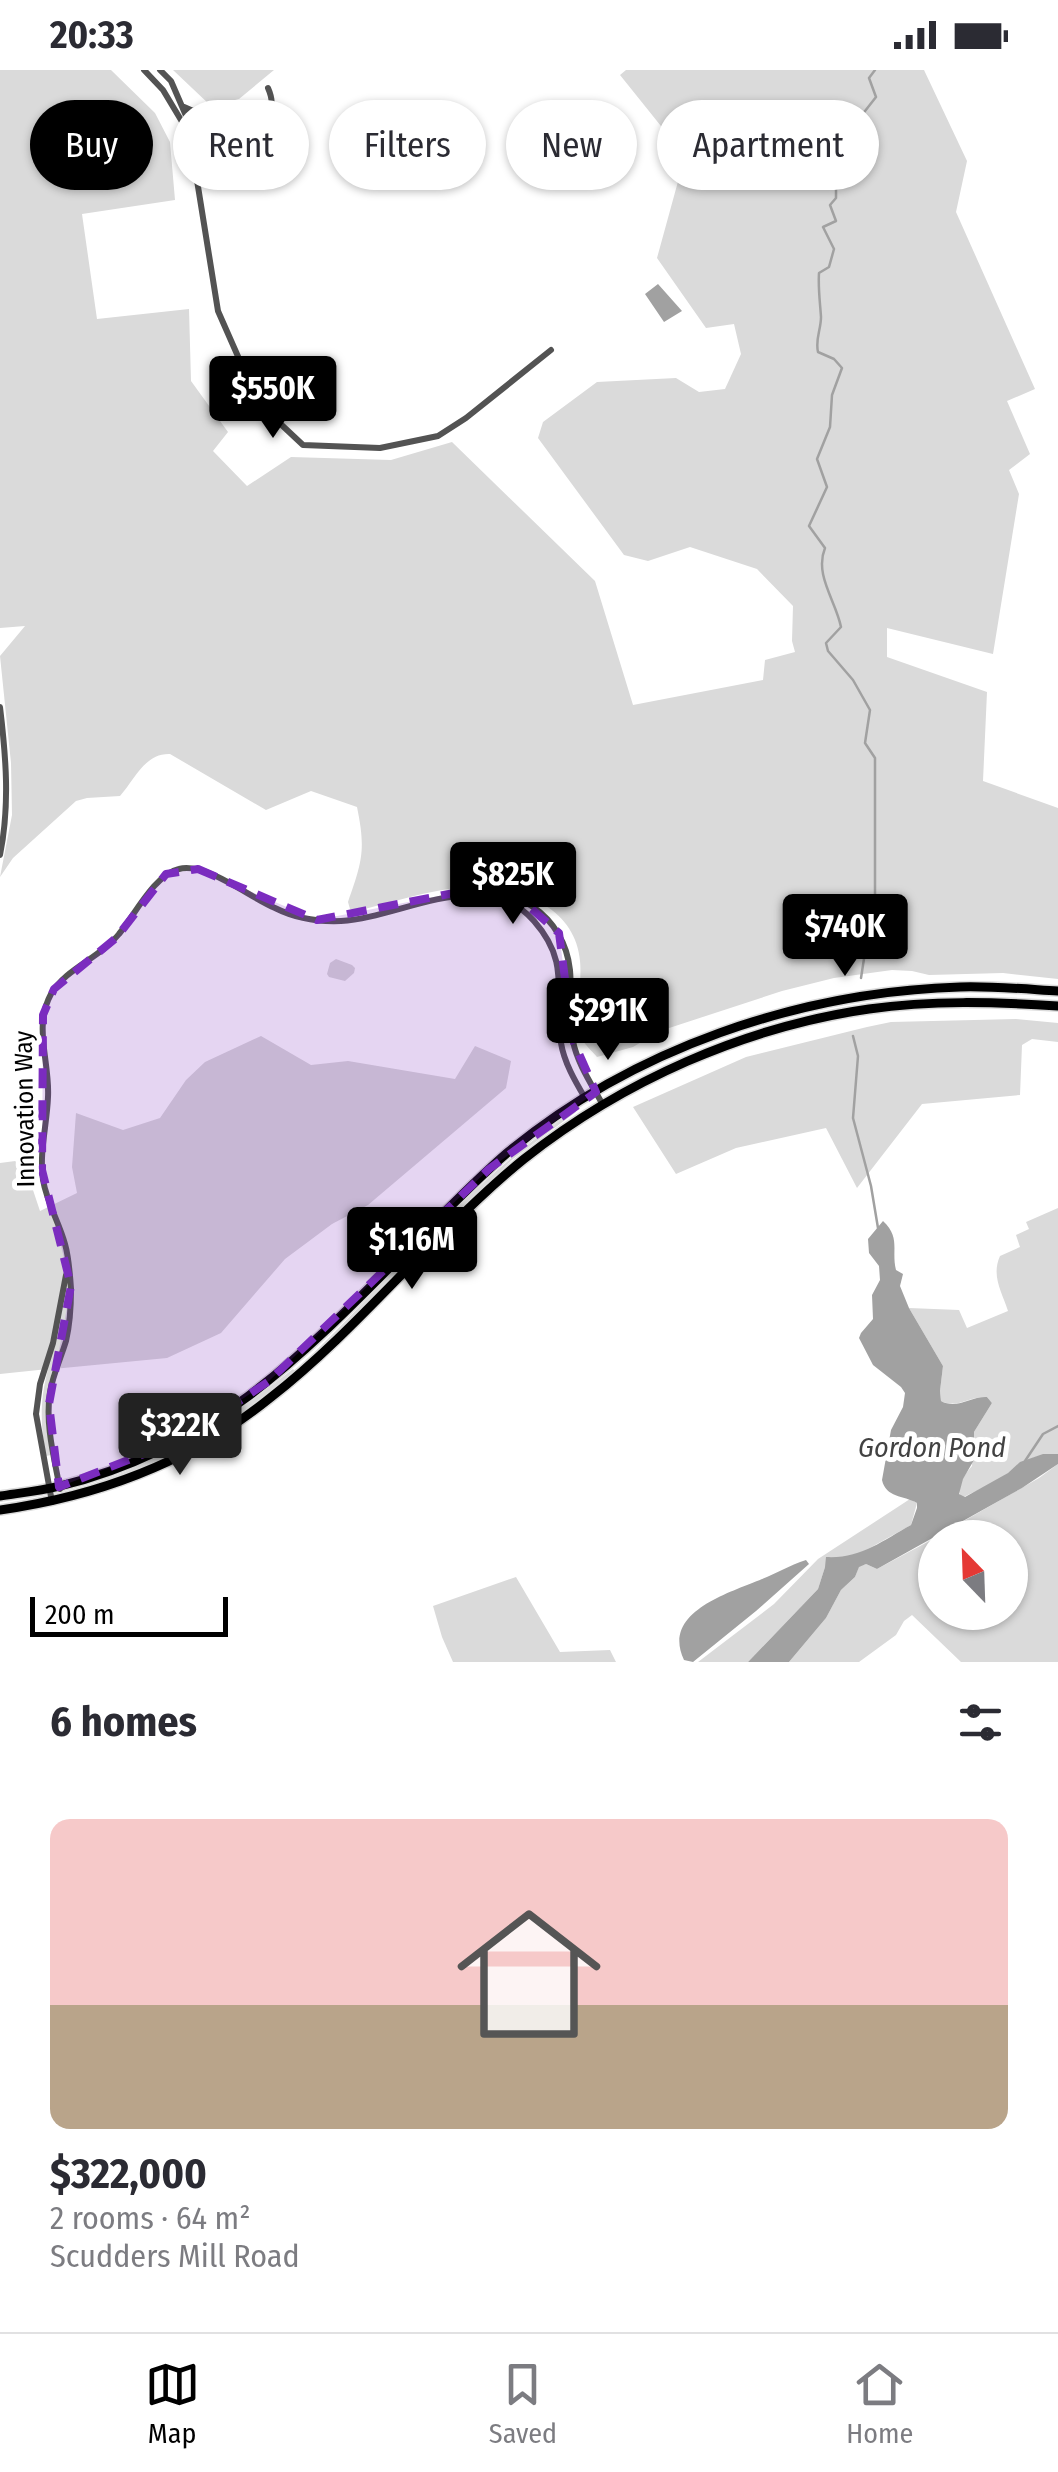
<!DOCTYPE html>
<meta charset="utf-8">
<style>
body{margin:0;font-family:"Fira Sans Condensed",sans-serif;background:#f2f2f3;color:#2b2b33;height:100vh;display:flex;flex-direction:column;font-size:38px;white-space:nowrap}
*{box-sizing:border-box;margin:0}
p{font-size:32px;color:#7c7c81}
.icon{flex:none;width:55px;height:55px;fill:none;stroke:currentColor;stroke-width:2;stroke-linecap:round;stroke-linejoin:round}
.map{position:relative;height:1592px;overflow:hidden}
.panel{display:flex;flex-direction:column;background:#fff;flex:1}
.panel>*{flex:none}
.guide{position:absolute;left:30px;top:30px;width:1000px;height:90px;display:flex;gap:20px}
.needle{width:65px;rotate:337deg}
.buttons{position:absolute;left:918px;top:1450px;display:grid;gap:20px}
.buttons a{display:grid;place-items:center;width:110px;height:110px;border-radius:50%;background:#fff;box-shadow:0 2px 8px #0004;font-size:50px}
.scale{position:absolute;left:30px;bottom:25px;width:198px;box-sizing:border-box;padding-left:10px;border:5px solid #000;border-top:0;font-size:28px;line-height:35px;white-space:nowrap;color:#000;-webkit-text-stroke:8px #fff;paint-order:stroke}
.price{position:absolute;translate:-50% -85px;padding:0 22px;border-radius:10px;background:#000;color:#fff;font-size:32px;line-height:65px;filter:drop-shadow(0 2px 5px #0008)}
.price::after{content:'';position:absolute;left:50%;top:60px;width:30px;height:22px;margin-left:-15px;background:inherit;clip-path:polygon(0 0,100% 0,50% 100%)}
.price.selected{background:#222;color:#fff}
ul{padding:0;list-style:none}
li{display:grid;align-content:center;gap:20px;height:530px;padding:0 50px}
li+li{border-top:2px solid #e1e1e2}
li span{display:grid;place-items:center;height:310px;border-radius:20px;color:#555}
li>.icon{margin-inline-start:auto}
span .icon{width:180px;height:180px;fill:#fffc;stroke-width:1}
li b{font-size:42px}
h2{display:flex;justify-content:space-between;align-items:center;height:120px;padding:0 50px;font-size:42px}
.pill{padding:0 35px;border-radius:45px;background:#fff;box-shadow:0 2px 8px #0004;font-size:35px;line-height:90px}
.pill.selected{background:#000;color:#fff}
.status{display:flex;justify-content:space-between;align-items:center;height:70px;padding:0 50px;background:#fff;direction:ltr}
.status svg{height:28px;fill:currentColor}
.tabs{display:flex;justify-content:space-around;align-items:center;height:140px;border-top:2px solid #e1e1e2;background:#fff;font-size:28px;color:#7c7c81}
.tabs a{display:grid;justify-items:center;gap:5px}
.tabs .selected{color:#000}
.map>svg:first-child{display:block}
</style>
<div class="status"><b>20:33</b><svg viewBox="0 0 49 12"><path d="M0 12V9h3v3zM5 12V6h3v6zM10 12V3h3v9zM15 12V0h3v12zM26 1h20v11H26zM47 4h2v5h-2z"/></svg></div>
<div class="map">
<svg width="1058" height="1592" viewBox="0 0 1058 1592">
<rect width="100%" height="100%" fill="#fff"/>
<path fill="#dadada" d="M0 0H111L155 43 170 72 175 130 82 144 97 249 189 239 191 311 228 362 213 381 247 416 291 387 391 390 452 372 595 511 633 635 763 610 765 590 795 582 792 571 793 536 757 499 690 477 648 491 624 485 538 368 543 352 597 312 676 308 699 322 725 319 741 284 734 254 706 258 657 188 685 86 620 5 626 0H924L967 91 956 142 1035 319 1007 331 1030 384 1009 400 1019 424 993 584 887 558V587L987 622 983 711 1058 738V909L1003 903 929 905 912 901 892 900 834 908 782 921 660 961 633 977 597 987C593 982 585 975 582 969 576 955 582 909 580 891 578 867 565 847 544 835 484 798 420 826 356 841L350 839 348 832C362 792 366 780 357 737L311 721 266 740 170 684C145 683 135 709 120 726L87 728 76 731 13 788 0 807 12 745 11 693 0 586 25 556 0 558Z
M173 0H274L239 29 211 36Z
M336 889 352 895 355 898 354 903 345 911 329 907 327 904 330 893Z
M1016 949 1058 953V972L1032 969 1022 975 1020 1025 922 1034 857 1118 826 1058 736 1078 676 1104 633 1037 746 987 867 957 891 952Z
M261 966 311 995 348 991 455 1009 475 976 511 991 506 1018 368 1135 332 1154 285 1189 221 1263 167 1288 53 1299C43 1328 45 1354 51 1385L46 1386C40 1355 40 1330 48 1299L0 1304V1093L23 1090 40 1141 77 1123 72 1097 76 1043 123 1060 160 1048 186 1010 205 992Z
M575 1040 576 1042 513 1089 317 1284 315 1282C399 1198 475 1107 575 1040Z
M1058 1138V1384C1031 1385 1028 1390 1007 1404 994 1413 978 1420 964 1427H961C955 1417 965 1404 972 1396L974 1362 992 1333 987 1327C970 1326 957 1339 941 1331L940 1321 943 1296 909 1238 959 1240 967 1258 1008 1241C1002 1222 991 1206 1000 1186L1020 1177 1016 1165 1029 1159 1026 1152Z
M293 1299 295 1301C277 1316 260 1333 240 1346 189 1382 129 1407 69 1424L68 1422C153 1397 225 1353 293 1299Z
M1058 1394V1592H961L912 1545 904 1551 896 1565 859 1592H789L826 1548 841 1520 855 1507 859 1496 866 1494 877 1499 935 1468V1542H1010V1468L936 1467 1039 1408Z
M910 1429 917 1433 911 1455 859 1484 841 1488 825 1497 818 1519 748 1592H698L774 1534 818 1489Z
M516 1507 560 1582 610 1580 616 1592H453L442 1567 433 1536Z"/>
<path fill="#a1a1a1" d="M658 214 682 241 664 252 645 224Z
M883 1151C901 1168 891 1180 896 1200L903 1204 900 1216 909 1238 943 1296 940 1321 941 1331C957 1340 971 1326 987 1327L992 1333 974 1362V1390L963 1409 959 1424 965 1427 1008 1403 1020 1392 1043 1384H1058V1394L1022 1418 877 1499 866 1494 859 1497 855 1507 841 1520 826 1548 789 1592H748L818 1519 825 1497 826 1487C860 1489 882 1471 911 1455L917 1438V1433C903 1425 886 1428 882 1410L891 1360 903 1337 905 1323 901 1317 873 1295 859 1268 861 1263 873 1249 872 1225 880 1210 879 1196 869 1183 868 1169Z
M806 1490 809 1494 756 1541 693 1592 684 1590C661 1542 729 1523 762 1509 777 1503 790 1495 806 1490Z"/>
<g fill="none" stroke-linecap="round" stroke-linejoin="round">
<path stroke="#a1a1a1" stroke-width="2.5" d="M861 908 868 863 875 849V688L865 673 870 640 853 610 828 581 826 573 841 557C836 531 814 505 825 478L809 456 827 417 817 389 830 357 832 325 842 298 834 289 818 282C815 269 821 260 821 247 820 232 818 218 819 203L829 197 834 179 823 157 836 151 830 135 836 128V118L845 104V83L853 64 842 54 848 47 858 50 876 27 869 8 875 0
M853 966 858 986 853 1048 871 1116 878 1158
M1025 1391 1043 1364 1058 1356"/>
<g stroke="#dbdbdb" stroke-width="12">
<path id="major" d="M0 1426C20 1423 40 1421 60 1416 211 1379 299 1289 404 1183 438 1149 471 1114 507 1083 632 979 798 922 960 917 993 916 1025 919 1058 921
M0 1440C99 1426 192 1391 270 1328 320 1289 364 1243 408 1198 446 1161 483 1122 524 1089 623 1011 744 957 869 939 931 930 995 932 1058 936"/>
</g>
<path stroke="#535353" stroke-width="6" d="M144 0 163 20 187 60
M160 0 171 11 187 48 218 241 240 291 271 345 303 375 380 378 438 366 466 348 551 280
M184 37C194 42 205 45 216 46 222 46 228 44 233 45 239 47 243 51 248 52 271 54 276 36 268 18
M0 637C6 687 10 735 0 785
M462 822C514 813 564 845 570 900 572 923 569 947 573 971 577 993 592 1015 603 1035
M60 1419C54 1387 45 1354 50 1322 53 1304 61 1288 66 1271 70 1254 71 1237 71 1219 70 1204 69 1188 65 1174 59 1152 47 1133 43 1110 39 1082 47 1055 48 1027 50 992 33 957 51 924 66 898 100 888 119 864 134 846 155 804 179 799 206 792 249 827 275 838 295 848 318 852 341 851 401 848 484 794 534 851 572 894 553 924 561 973 564 992 575 1011 585 1028
M52 1432 36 1344 40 1314 53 1273 66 1205"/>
<use href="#major" stroke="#000" stroke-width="9"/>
</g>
<path fill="#7b2cbf" fill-opacity="0.2" stroke="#7b2cbf" stroke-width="8" stroke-dasharray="20 12" stroke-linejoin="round" d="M198 799 317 850 464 821 518 827 559 863 573 970 596 1022 489 1099 269 1311 185 1368 59 1417 49 1334 71 1216 42 1100 43 945 54 919 116 868 166 804Z"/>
<g text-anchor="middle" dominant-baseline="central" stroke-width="10" stroke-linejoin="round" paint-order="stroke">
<g font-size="25" fill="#000" stroke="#fff">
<text transform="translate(25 1039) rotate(-91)">Innovation Way</text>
</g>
<g font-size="28" font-style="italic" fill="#424242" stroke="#fff">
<text x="932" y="1377">Gordon Pond</text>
</g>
</g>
</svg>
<div class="buttons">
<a><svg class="needle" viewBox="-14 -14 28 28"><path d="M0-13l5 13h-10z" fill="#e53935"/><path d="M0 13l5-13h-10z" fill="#7c7c81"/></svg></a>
</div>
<div class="scale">200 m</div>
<b class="price" style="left:273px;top:371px">$550K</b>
<b class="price" style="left:513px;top:857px">$825K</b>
<b class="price" style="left:845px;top:909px">$740K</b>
<b class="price" style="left:608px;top:993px">$291K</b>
<b class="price" style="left:412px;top:1222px">$1.16M</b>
<b class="price selected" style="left:180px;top:1408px">$322K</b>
<div class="guide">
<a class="pill selected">Buy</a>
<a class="pill">Rent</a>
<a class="pill">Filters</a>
<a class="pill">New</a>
<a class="pill">Apartment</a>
</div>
</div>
<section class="panel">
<h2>6 homes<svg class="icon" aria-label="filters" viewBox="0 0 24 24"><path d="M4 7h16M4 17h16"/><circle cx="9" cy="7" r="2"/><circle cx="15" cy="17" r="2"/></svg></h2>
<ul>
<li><span style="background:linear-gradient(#f6c9c9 60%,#b9a48a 0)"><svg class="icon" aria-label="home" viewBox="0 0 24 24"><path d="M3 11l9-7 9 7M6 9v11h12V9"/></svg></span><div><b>$322,000</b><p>2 rooms · 64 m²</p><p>Scudders Mill Road</p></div></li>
</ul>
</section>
<nav class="tabs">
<a class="selected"><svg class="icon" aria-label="map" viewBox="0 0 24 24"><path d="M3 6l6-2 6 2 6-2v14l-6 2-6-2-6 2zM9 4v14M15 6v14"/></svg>Map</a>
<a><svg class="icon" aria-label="saved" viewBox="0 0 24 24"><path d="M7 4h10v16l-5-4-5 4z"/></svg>Saved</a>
<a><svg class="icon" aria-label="home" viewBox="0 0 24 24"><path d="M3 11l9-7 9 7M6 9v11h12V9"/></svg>Home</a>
</nav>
